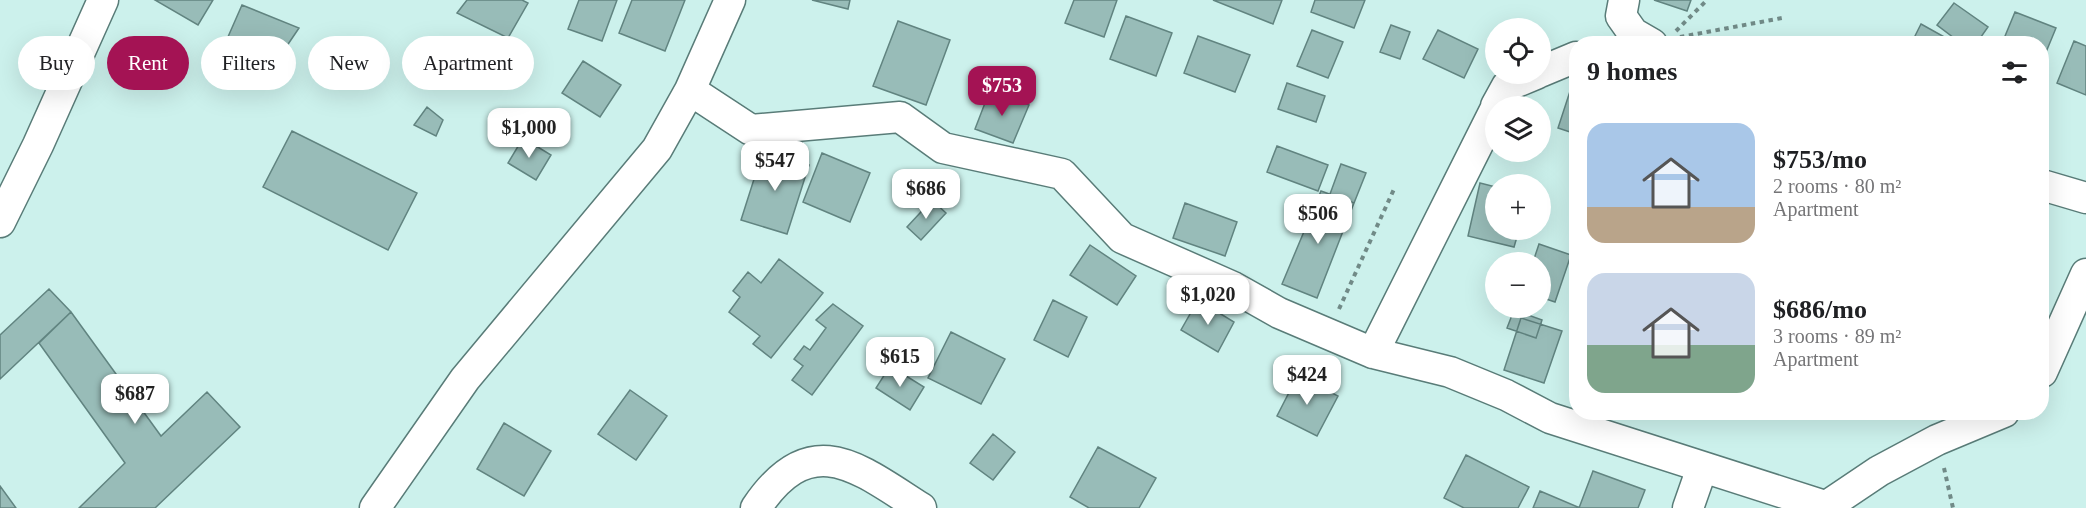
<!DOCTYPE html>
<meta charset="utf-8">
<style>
body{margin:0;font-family:Georgia,serif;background:#f2f2f2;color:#202124;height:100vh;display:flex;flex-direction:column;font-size:22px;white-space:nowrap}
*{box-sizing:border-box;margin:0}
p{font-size:20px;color:#757577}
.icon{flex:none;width:33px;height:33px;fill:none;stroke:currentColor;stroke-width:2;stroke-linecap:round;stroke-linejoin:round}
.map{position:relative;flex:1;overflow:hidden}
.side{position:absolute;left:1569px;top:36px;width:480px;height:384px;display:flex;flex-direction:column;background:#fff;border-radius:24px;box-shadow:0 6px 24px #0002}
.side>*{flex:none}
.hud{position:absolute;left:18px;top:36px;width:570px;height:54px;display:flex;gap:12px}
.controls{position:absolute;left:1485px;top:18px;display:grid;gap:12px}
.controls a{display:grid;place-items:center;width:66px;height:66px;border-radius:50%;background:#fff;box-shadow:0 6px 24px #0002;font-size:30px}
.price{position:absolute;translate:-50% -51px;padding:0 14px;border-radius:12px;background:#fff;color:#222;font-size:20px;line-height:39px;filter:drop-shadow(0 2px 3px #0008)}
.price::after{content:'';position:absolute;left:50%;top:36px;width:18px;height:14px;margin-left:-9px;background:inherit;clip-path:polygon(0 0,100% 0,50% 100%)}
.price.active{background:#a41354;color:#fff}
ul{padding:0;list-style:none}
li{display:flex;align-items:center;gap:18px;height:150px;padding:0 18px}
li span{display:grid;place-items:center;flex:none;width:168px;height:120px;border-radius:18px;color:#555}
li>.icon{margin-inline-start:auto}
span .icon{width:72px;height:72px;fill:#fffc;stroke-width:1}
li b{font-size:26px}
h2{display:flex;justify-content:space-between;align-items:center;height:72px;padding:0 18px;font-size:26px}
.pill{padding:0 21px;border-radius:27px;background:#fff;box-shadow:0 6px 24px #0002;font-size:21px;line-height:54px}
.pill.active{background:#a41354;color:#fff}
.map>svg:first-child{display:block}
</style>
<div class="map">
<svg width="2086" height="508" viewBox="0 0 2086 508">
<rect width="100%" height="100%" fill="#ccf1ec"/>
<path fill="#98bcb8" stroke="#618480" stroke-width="1.5" d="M155 0H213L198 25Z
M467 0H522L528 3 508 38 457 13Z
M579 0H617L602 41 568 29Z
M632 0H685L665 51 619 33Z
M812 0H850L848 9Z
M1074 0H1117L1104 37 1065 23Z
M1213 0H1282L1273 24Z
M1315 0H1365L1354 28 1311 12Z
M1654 0H1691L1687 11Z
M1954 3 1988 27 1976 44H1962L1937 25Z
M242 5 299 28 259 87 213 71Z
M2015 12 2056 28 2044 57 2042 56V44H2009L2003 41Z
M1126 16 1172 33 1156 76 1110 59Z
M898 21 950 40 926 105 873 86Z
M1921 24 1948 39 1945 44H1911Z
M1391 25 1410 32 1400 59 1380 52Z
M1312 30 1343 42 1328 78 1297 66Z
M1438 30 1478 49 1464 78 1423 59Z
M1198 36 1250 55 1235 92 1184 73Z
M2074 41 2086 46V95L2057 83Z
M583 61 621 85 600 117 562 93Z
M1574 79 1576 80V134L1558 128Z
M1287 83 1325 96 1316 122 1278 109Z
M990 90 1029 105 1013 143 975 129Z
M427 107 443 120 436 136 414 125Z
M292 131 417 193 388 250 263 187Z
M523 138 551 155 536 180 508 163Z
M802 141 803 156 783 159 782 143Z
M1277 146 1328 165 1318 191 1267 172Z
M763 151 809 165 787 234 741 220Z
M822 153 870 173 850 222 803 202Z
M1341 164 1366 173 1354 203 1330 194Z
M1480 183 1496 187V230H1519L1514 247 1468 236Z
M1321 191 1354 203 1317 298 1282 284Z
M932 200 946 213 921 240 907 227Z
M1185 203 1237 222 1225 256 1173 238Z
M1539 244 1571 255 1555 302 1540 297V262H1533Z
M1090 245 1136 276 1117 305 1070 275Z
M779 259 823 293 771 358 753 344 760 336 729 312 740 297 733 291 748 272 761 283Z
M49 289 71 312 0 379V335Z
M1053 300 1087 317 1068 357 1034 340Z
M1198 300 1234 322 1218 352 1181 330Z
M833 304 863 326 812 395 792 380 803 366 794 359 804 346 810 350 826 328 816 320Z
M1514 310 1542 320 1536 338 1507 328Z
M71 312 161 436 207 392 240 427 155 508H79L125 463 39 343Z
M1521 318 1562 331 1544 383 1504 370Z
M951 332 1005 359 981 404 928 378Z
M890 366 924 387 910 410 876 388Z
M1298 375 1338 396 1317 436 1277 416Z
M630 390 667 416 636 460 598 434Z
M1891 412H1912L1910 419Z
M504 423 551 451 524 496 477 469Z
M993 434 1015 452 993 480 970 463Z
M1098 447 1156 478 1139 508H1089L1070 497Z
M1466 455 1529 487 1518 508H1464L1444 498Z
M1593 471 1645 490 1638 508H1579Z
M0 486 16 508H0Z
M1540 491 1580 508H1533Z"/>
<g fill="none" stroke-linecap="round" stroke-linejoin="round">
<g stroke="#597c78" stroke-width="33">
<path id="minor" d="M1624 0 1621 16 1633 33 1652 44
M1540 72 1576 57
M690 90 751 130 900 117 943 148 1062 174 1122 238 1233 287 1279 313 1373 353 1450 372 1506 395 1550 418 1831 508
M1496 106 1507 86 1536 74
M2042 185 2086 198
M0 222 38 145 103 0
M1373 353 1496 108
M2042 372 2086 274
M1827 506 1879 471 1937 440 2004 412
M375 508 465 379 657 149 690 90 730 0
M756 508C811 426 858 468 921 508
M1688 508 1702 468"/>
</g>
<path stroke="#718a87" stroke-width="4" stroke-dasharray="4.5 4.5" stroke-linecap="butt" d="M1676 31 1707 0
M1680 37 1782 18
M1339 309 1395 187
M1944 468 1953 508"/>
<use href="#minor" stroke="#fff" stroke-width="30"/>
</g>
</svg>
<div class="controls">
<a><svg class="icon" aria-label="locate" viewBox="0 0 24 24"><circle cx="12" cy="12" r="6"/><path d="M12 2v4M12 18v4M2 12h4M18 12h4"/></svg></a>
<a><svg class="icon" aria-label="layers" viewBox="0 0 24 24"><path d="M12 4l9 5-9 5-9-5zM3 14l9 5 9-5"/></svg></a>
<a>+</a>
<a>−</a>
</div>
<b class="price active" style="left:1002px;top:117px">$753</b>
<b class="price" style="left:529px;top:159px">$1,000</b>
<b class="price" style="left:775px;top:192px">$547</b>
<b class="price" style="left:926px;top:220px">$686</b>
<b class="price" style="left:1318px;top:245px">$506</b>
<b class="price" style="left:1208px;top:326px">$1,020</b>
<b class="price" style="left:900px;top:388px">$615</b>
<b class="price" style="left:1307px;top:406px">$424</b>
<b class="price" style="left:135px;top:425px">$687</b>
<div class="hud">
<a class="pill">Buy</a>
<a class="pill active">Rent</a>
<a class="pill">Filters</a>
<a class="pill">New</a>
<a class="pill">Apartment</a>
</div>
<section class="side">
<h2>9 homes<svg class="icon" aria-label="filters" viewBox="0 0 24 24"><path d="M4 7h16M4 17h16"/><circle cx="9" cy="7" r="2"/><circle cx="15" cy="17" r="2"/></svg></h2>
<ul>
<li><span style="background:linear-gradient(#a9c7e8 70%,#b9a48a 0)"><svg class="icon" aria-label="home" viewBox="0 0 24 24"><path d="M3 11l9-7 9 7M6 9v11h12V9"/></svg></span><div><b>$753/mo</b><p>2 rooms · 80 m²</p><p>Apartment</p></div></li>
<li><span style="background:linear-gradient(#c9d6e8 60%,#7fa58c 0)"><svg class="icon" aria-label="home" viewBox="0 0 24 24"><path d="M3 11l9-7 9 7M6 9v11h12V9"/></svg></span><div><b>$686/mo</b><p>3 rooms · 89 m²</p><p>Apartment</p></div></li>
</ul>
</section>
</div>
